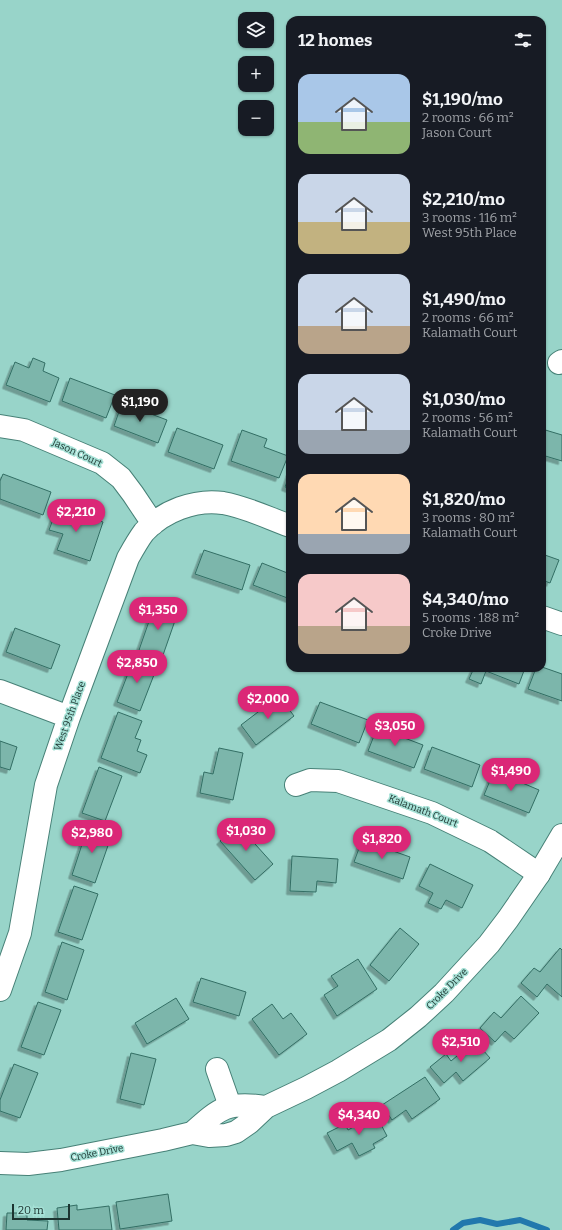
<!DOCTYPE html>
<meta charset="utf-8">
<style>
body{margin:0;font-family:Bitter,serif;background:#242831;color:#f1f3f6;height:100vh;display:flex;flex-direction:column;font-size:15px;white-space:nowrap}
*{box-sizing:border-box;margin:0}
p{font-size:13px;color:#9ea1a6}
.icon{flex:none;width:22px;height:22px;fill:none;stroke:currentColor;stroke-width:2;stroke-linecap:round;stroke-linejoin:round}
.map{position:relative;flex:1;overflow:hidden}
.drawer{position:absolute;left:286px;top:16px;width:260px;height:656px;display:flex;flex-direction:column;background:#171b24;border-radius:12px;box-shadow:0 1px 3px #0004}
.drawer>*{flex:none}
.tools{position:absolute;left:238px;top:12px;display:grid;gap:8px}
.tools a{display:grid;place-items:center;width:36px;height:36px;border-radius:8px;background:#171b24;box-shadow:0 1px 3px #0004;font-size:20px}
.scale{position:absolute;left:12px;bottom:10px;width:58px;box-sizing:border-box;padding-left:4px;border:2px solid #1c3430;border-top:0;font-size:11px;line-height:14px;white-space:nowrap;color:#1c3430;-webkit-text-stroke:3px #a5e1d6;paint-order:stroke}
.price{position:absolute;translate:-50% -34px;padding:0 9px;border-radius:14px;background:#db2777;color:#fff;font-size:13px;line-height:26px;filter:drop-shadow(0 1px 2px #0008)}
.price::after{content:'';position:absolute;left:50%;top:24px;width:12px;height:9px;margin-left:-6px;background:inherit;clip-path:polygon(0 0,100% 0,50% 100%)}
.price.on{background:#222;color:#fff}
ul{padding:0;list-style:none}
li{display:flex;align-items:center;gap:12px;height:100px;padding:0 12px}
li span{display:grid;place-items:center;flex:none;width:112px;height:80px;border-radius:12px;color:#555}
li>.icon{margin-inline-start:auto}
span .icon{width:48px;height:48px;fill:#fffc;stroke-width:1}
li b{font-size:17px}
h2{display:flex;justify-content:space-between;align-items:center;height:48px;padding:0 12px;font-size:17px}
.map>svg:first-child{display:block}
</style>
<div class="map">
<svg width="562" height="1230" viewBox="0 0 562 1230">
<defs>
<filter id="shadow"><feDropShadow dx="-3.5" dy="3.5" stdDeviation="0" flood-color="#0004"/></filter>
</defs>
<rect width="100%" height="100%" fill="#98d4c9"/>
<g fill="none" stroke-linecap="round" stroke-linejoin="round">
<path stroke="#2278ad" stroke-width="6" d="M453 1230 463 1223 480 1220 497 1224 520 1220 547 1230"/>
</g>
<path fill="#7bb6ab" stroke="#336e64" filter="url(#shadow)" d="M33 358 45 363 43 371 59 378 50 402 6 385 15 362 29 368Z
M70 378 115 395 106 418 62 401Z
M122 403 167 420 158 443 114 426Z
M177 428 223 445 214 469 168 452Z
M542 429 562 435V461L542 455Z
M242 430 267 439 264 447 288 456 279 478 231 461Z
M290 472V489L285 487Z
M3 474 51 492 43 515 0 499V481Z
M58 506 103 522 90 561 57 550 63 534 49 530Z
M204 550 250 565 242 590 195 574Z
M542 554 559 560 550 583 542 580Z
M262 563 290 574V599L253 585Z
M155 604 178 612 162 658 139 650Z
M15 628 60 645 51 669 6 652Z
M134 658 157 667 140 711 117 702Z
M542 667 562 674V701L528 689 536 668Z
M474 668H525L519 684 486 671 481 684 469 679Z
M279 696 294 716 256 745 241 725Z
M320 702 368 720 359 743 311 724Z
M118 712 142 721 135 738 141 740 137 751 147 755 140 773 101 758Z
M379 723 396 729 394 734 423 745 414 768 368 751Z
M0 741 17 747 10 770 0 767Z
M432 747 480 765 472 787 424 769Z
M219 748 243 753 233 800 200 793 204 772 213 774Z
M99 767 122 776 105 821 82 813Z
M494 771 539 790 529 813 484 795Z
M238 825 273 864 255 880 220 841Z
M88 826 112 834 95 883 72 875Z
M362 840 410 857 403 879 354 862Z
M292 856 338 859 336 883 317 881 316 892 290 891Z
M430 864 473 885 462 908 446 900 441 909 428 903 433 893 419 886Z
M74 886 98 894 82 940 58 932Z
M400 928 419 944 389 981 370 965Z
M62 942 84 950 67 1000 45 992Z
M560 948 562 950V997L547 984 537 997 521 983 534 968 540 972Z
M358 959 377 989 337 1016 324 995 338 986 331 976Z
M201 978 246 992 239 1016 193 1002Z
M521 996 539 1013 514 1039 505 1031 495 1042 480 1028 494 1012 501 1018Z
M176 998 189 1019 147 1044 135 1023Z
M38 1002 61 1010 44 1055 21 1047Z
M272 1004 283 1019 291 1013 307 1034 279 1055 252 1019Z
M475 1041 490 1058 463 1081 456 1072 444 1083 430 1067 446 1054 451 1061Z
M131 1053 156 1059 144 1105 120 1099Z
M14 1064 38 1073 20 1118 0 1111V1100Z
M425 1077 440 1099 412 1119 406 1110 392 1120 382 1105Z
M376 1115 387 1136 373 1144 375 1148 359 1156 352 1143 337 1151 327 1133 345 1124 348 1130Z
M168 1194 172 1221 120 1229 116 1202Z
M77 1205V1210L109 1206 112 1230H59L57 1208Z
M7 1213H27V1220L48 1221 47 1230H6Z"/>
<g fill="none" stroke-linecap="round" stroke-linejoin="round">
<g stroke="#478177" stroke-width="24">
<path id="street" d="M559 363 562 361
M0 426 24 430 102 463 121 478 133 494 153 524
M542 617 562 624
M0 691 69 717
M296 785 310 780 338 781 432 813 490 841 539 874
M0 990 20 933 46 785 69 717 128 558C133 549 138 540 144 532 163 511 195 499 223 503 246 507 268 518 290 526
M217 1069 230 1106"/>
</g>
<g stroke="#478177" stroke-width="24">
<path id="secondary" d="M192 1133C220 1108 227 1101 266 1107
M0 1163 28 1164 61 1160 163 1140 192 1133 209 1136 226 1135 236 1132 249 1123 266 1107 306 1088 338 1071 389 1040 418 1017 444 993 489 944 508 919 539 874 562 835"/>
</g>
<use href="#street" stroke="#fff" stroke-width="22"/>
<use href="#secondary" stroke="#fff" stroke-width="22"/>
</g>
<g text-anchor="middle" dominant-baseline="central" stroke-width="3" stroke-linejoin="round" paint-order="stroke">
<g font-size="10" fill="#1c3430" stroke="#a5e1d6">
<text transform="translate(77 453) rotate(25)">Jason Court</text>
<text transform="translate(70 716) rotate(-70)">West 95th Place</text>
<text transform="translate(423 811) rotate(21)">Kalamath Court</text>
<text transform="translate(447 989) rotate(-45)">Croke Drive</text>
<text transform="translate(97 1153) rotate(-11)">Croke Drive</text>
</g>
</g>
</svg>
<div class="tools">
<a><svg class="icon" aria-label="layers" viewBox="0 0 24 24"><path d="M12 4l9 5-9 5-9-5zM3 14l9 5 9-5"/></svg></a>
<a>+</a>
<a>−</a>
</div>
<div class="scale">20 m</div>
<b class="price on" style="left:140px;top:423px">$1,190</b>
<b class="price" style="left:76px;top:533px">$2,210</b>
<b class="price" style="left:158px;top:631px">$1,350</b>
<b class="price" style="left:137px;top:684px">$2,850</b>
<b class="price" style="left:268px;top:720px">$2,000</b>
<b class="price" style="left:395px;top:747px">$3,050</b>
<b class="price" style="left:511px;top:792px">$1,490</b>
<b class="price" style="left:246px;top:852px">$1,030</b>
<b class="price" style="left:92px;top:854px">$2,980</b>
<b class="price" style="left:382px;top:860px">$1,820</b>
<b class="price" style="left:461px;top:1063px">$2,510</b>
<b class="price" style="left:359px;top:1136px">$4,340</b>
<section class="drawer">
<h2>12 homes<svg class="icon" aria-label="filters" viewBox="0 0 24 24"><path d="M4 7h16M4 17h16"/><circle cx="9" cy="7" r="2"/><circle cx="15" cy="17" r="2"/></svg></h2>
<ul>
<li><span style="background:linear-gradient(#a9c7e8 60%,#8fb573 0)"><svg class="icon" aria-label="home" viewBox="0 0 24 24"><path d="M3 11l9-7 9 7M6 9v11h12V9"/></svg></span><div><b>$1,190/mo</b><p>2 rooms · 66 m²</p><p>Jason Court</p></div></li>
<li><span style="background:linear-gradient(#c9d6e8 60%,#c2b280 0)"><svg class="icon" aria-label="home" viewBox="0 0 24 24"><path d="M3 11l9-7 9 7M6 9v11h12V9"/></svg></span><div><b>$2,210/mo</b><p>3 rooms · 116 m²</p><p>West 95th Place</p></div></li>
<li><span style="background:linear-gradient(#c9d6e8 65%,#b9a48a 0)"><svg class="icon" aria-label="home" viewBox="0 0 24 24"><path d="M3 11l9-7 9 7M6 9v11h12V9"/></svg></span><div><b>$1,490/mo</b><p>2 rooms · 66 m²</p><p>Kalamath Court</p></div></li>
<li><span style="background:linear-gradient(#c9d6e8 70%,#9aa5b1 0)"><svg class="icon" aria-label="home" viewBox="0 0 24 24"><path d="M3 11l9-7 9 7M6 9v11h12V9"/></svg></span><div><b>$1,030/mo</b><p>2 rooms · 56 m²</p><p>Kalamath Court</p></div></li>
<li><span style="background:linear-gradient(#ffd9b3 75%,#9aa5b1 0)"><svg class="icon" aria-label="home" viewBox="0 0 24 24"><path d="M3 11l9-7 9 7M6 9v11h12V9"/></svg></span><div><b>$1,820/mo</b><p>3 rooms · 80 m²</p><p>Kalamath Court</p></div></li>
<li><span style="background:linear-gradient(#f6c9c9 65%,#b9a48a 0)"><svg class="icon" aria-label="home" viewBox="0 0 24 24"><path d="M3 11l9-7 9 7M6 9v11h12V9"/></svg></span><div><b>$4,340/mo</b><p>5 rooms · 188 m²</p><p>Croke Drive</p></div></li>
</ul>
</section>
</div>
